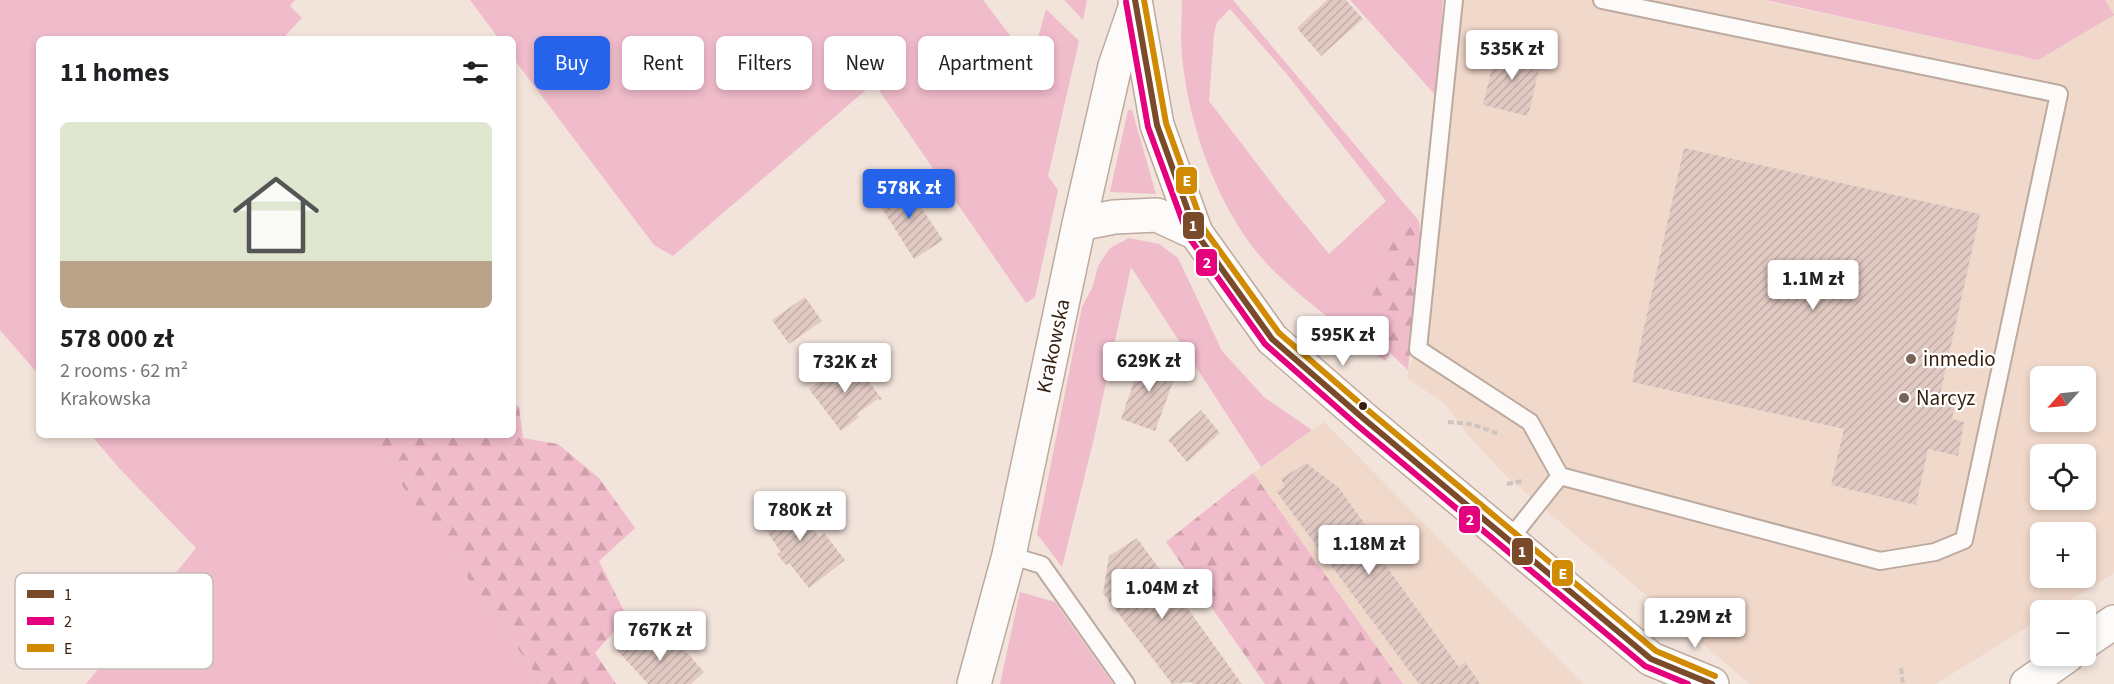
<!DOCTYPE html>
<meta charset="utf-8">
<style>
body{margin:0;font-family:"Source Sans 3",sans-serif;background:#f6f6f6;color:#202124;height:100vh;display:flex;flex-direction:column;font-size:22px;white-space:nowrap}
*{box-sizing:border-box;margin:0}
p{font-size:20px;color:#757577}
.icon{flex:none;width:33px;height:33px;fill:none;stroke:currentColor;stroke-width:2;stroke-linecap:round;stroke-linejoin:round}
.map{position:relative;flex:1;overflow:hidden}
.panel{position:absolute;left:36px;top:36px;width:480px;height:402px;display:flex;flex-direction:column;background:#fff;border-radius:9px;box-shadow:0 3px 9px #0003}
.panel>*{flex:none}
.guide{position:absolute;left:534px;top:36px;width:570px;height:54px;display:flex;gap:12px}
.needle{width:39px;rotate:243deg}
.fabs{position:absolute;left:2030px;top:366px;display:grid;gap:12px}
.fabs a{display:grid;place-items:center;width:66px;height:66px;border-radius:9px;background:#fff;box-shadow:0 3px 9px #0003;font-size:30px}
.price{position:absolute;translate:-50% -51px;padding:0 14px;border-radius:6px;background:#fff;color:#222;font-size:20px;line-height:39px;filter:drop-shadow(0 2px 3px #0008)}
.price::after{content:'';position:absolute;left:50%;top:36px;width:18px;height:14px;margin-left:-9px;background:inherit;clip-path:polygon(0 0,100% 0,50% 100%)}
.price.current{background:#2563eb;color:#fff}
ul{padding:0;list-style:none}
li{display:grid;align-content:center;gap:12px;height:318px;padding:0 24px}
li span{display:grid;place-items:center;height:186px;border-radius:9px;color:#555}
li>.icon{margin-inline-start:auto}
span .icon{width:108px;height:108px;fill:#fffc;stroke-width:1}
li b{font-size:26px}
h2{display:flex;justify-content:space-between;align-items:center;height:72px;padding:0 24px;font-size:26px}
.tag{padding:0 21px;border-radius:9px;background:#fff;box-shadow:0 3px 9px #0003;font-size:21px;line-height:54px}
.tag.current{background:#2563eb;color:#fff}
.map>svg:first-child{display:block}
</style>
<div class="map">
<svg width="2114" height="684" viewBox="0 0 2114 684">
<defs>
<pattern id="forest-firs" width="22" height="20" patternUnits="userSpaceOnUse" patternTransform="scale(1.5)"><rect width="22" height="20" fill="#f0bbca"/><path d="M5 1l3.5 6h-7zM16 11l3.5 6h-7z" fill="#cea0ac"/></pattern>
<pattern id="building-hatch" width="6" height="6" patternUnits="userSpaceOnUse" patternTransform="scale(1.5)"><rect width="6" height="6" fill="#e1cac3"/><path d="M-1 1l2-2M0 6l6-6M5 7l2-2" fill="none" stroke="#c2ada6"/></pattern>
</defs>
<rect width="100%" height="100%" fill="#f3e4db"/>
<path fill="#f0d8ca" fill-rule="evenodd" d="M1460 0H1761L2038 60 2113 15 2105 0H2114V573L2054 610H2040V619L1936 684H1750L1506 476 1468 435 1444 403 1408 379V370L1428 322ZM2040 376H2085V422H2040ZM2040 454H2085V500H2040ZM2040 532H2085V578H2040Z
M1324 422 1583 684H1403L1253 473Z"/>
<path fill="#f0bbca" fill-rule="evenodd" d="M0 0H295L290 6 302 18 282 39H39V375L0 330Z
M470 0H983L1031 63 1046 9 1079 41 1048 176 1058 190 1035 297 1026 303 874 83 673 256 654 245 513 58V39H499Z
M1064 0H1087L1083 20 1066 2Z
M1182 0H1233L1419 221 1403 212 1380 278 1374 338 1390 354 1385 361C1348 332 1308 304 1274 271 1219 218 1184 117 1181 41 1181 28 1182 14 1182 0ZM1230 9 1286 73 1386 201 1329 254 1280 194 1209 101 1214 34 1217 22Z
M1350 0H1443L1437 97Z
M1765 0H2105L2114 15 2038 60Z
M1128 110H1132L1156 194 1110 192Z
M1129 238 1159 244 1178 258 1222 351 1264 397 1312 430 1261 467 1131 267 1094 438 1062 567 1037 534 1082 307 1093 286 1098 266 1110 248Z
M91 435H368L543 684H86L196 548 119 468Z
M1020 592 1055 602 1113 684H1000Z"/>
<path fill="url(#forest-firs)" d="M1403 211 1419 221 1421 250 1408 370 1374 338 1364 317Z
M513 402 519 407 523 438 558 444 599 478 635 528 599 561 627 617 595 653 616 684H543L367 436 513 435Z
M1253 473 1403 684H1265L1166 542Z"/>
<path fill="url(#building-hatch)" d="M1327 0H1346L1363 19 1321 56 1297 28Z
M1497 46 1542 57 1528 116 1483 105Z
M1684 148 1980 214 1940 395 1956 398 1952 419 1964 422 1958 456 1928 449 1916 505 1831 485 1844 429 1632 382Z
M895 182 905 198 912 194 943 240 914 259 874 196Z
M805 297 822 321 789 344 772 320Z
M1143 356 1178 368 1155 431 1121 419Z
M851 358 882 399 880 401 879 398 857 414 859 417 841 431 809 389Z
M1201 410 1220 433 1187 462 1168 440Z
M1306 463 1339 488 1379 544 1369 552 1384 563 1459 667 1465 662 1480 684H1419L1276 491 1285 487 1281 479Z
M786 494 819 537 824 533 845 560 809 588 789 563 786 565 777 554 781 552 757 517Z
M1137 538 1242 684H1193L1191 682 1172 684 1103 593 1109 556Z
M635 632 654 653 672 636 704 672 691 684H648L616 649Z"/>
<g fill="none" stroke-linecap="round" stroke-linejoin="round">
<g stroke="#bdaa9e" stroke-width="20">
<path id="lane" d="M1454 0 1418 349 1530 422 1560 476
M1509 540 1560 476 1880 561 1935 552 1964 540 2059 94 1602 0
M1009 555 1042 565 1126 684"/>
</g>
<g stroke="#bdaa9e" stroke-width="36">
<path id="street" d="M1079 224 1114 217 1157 215 1196 233
M974 684 1009 555 1079 224 1115 66 1135 8"/>
</g>
<g stroke="#bdaa9e" stroke-width="36">
<path id="secondary" d="M1135 0 1157 125 1196 233 1272 339 1364 419 1651 659 1712 684"/>
</g>
<g stroke="#bdaa9e" stroke-width="36">
<path id="primary" d="M2085 642 2114 622
M2027 684 2067 656"/>
</g>
<path stroke="#cdc5c0" stroke-width="4" stroke-dasharray="6 3" stroke-linecap="butt" d="M1448 422 1472 424 1499 434
M1507 484 1522 481
M1901 668 1903 684"/>
<use href="#lane" stroke="#fdfbfa" stroke-width="16"/>
<use href="#street" stroke="#fdfbfa" stroke-width="33"/>
<use href="#secondary" stroke="#fdfbfa" stroke-width="33"/>
<use href="#primary" stroke="#fdfbfa" stroke-width="33"/>
<g stroke="#fff" stroke-width="10">
<path id="bus-1" d="M1135 0 1157 125 1196 233 1272 339 1364 419 1651 659 1712 684"/>
</g>
<g stroke="#fff" stroke-width="10">
<path id="bus-2" d="M1126 2 1148 127 1188 236 1265 344 1358 426 1645 666 1688 684"/>
</g>
<g stroke="#fff" stroke-width="10">
<path id="bus-3" d="M1144 0 1166 123 1204 229 1279 333 1370 412 1656 651 1715 676"/>
</g>
<use href="#bus-1" stroke="#7a4b2a" stroke-width="6"/>
<use href="#bus-2" stroke="#e5007d" stroke-width="6"/>
<use href="#bus-3" stroke="#d18b03" stroke-width="6"/>
</g>
<g fill="#796355" stroke="#fff" stroke-width="2">
<circle cx="1911" cy="359" r="6"/>
<circle cx="1904" cy="398" r="6"/>
</g>
<circle fill="#371e0d" stroke="#fff" stroke-width="2" cx="1363" cy="406" r="5"/>
<g text-anchor="middle" dominant-baseline="central" stroke-width="4.5" stroke-linejoin="round" paint-order="stroke">
<g font-size="21" fill="#371e0d" stroke="#fff">
<text transform="translate(1053 346) rotate(-78)">Krakowska</text>
</g>
<g font-size="21" fill="#371e0d" stroke="#fff" text-anchor="start">
<text x="1923" y="359">inmedio</text>
<text x="1916" y="398">Narcyz</text>
</g>
</g>
<rect x="15" y="573" width="198" height="96" rx="9" fill="#fff" stroke="#c3bcb6" stroke-width="1.5"/>
<rect x="27" y="590" width="27" height="8" fill="#7a4b2a"/>
<rect x="27" y="617" width="27" height="8" fill="#e5007d"/>
<rect x="27" y="644" width="27" height="8" fill="#d18b03"/>
<g font-size="16" fill="#371e0d">
<text x="64" y="600">1</text>
<text x="64" y="627">2</text>
<text x="64" y="654">E</text>
</g>
<g stroke="#fff" stroke-width="2">
<rect x="1175" y="166" width="23" height="29" rx="6" fill="#d18b03"/>
<rect x="1182" y="211" width="23" height="29" rx="6" fill="#7a4b2a"/>
<rect x="1195" y="248" width="23" height="29" rx="6" fill="#e5007d"/>
<rect x="1458" y="505" width="23" height="29" rx="6" fill="#e5007d"/>
<rect x="1511" y="537" width="23" height="29" rx="6" fill="#7a4b2a"/>
<rect x="1551" y="559" width="23" height="28" rx="6" fill="#d18b03"/>
</g>
<g font-size="16" text-anchor="middle" font-weight="bold" fill="#fff">
<text x="1187" y="186">E</text>
<text x="1193" y="231">1</text>
<text x="1207" y="268">2</text>
<text x="1470" y="525">2</text>
<text x="1522" y="557">1</text>
<text x="1563" y="579">E</text>
</g>
</svg>
<div class="fabs">
<a><svg class="needle" viewBox="-14 -14 28 28"><path d="M0-13l5 13h-10z" fill="#e53935"/><path d="M0 13l5-13h-10z" fill="#757577"/></svg></a>
<a><svg class="icon" aria-label="locate" viewBox="0 0 24 24"><circle cx="12" cy="12" r="6"/><path d="M12 2v4M12 18v4M2 12h4M18 12h4"/></svg></a>
<a>+</a>
<a>−</a>
</div>
<b class="price" style="left:1512px;top:81px">535K zł</b>
<b class="price current" style="left:909px;top:220px">578K zł</b>
<b class="price" style="left:1813px;top:311px">1.1M zł</b>
<b class="price" style="left:1343px;top:367px">595K zł</b>
<b class="price" style="left:1149px;top:393px">629K zł</b>
<b class="price" style="left:845px;top:394px">732K zł</b>
<b class="price" style="left:800px;top:542px">780K zł</b>
<b class="price" style="left:1369px;top:576px">1.18M zł</b>
<b class="price" style="left:1162px;top:620px">1.04M zł</b>
<b class="price" style="left:1695px;top:649px">1.29M zł</b>
<b class="price" style="left:660px;top:662px">767K zł</b>
<div class="guide">
<a class="tag current">Buy</a>
<a class="tag">Rent</a>
<a class="tag">Filters</a>
<a class="tag">New</a>
<a class="tag">Apartment</a>
</div>
<section class="panel">
<h2>11 homes<svg class="icon" aria-label="filters" viewBox="0 0 24 24"><path d="M4 7h16M4 17h16"/><circle cx="9" cy="7" r="2"/><circle cx="15" cy="17" r="2"/></svg></h2>
<ul>
<li><span style="background:linear-gradient(#dfe7d0 75%,#b9a48a 0)"><svg class="icon" aria-label="home" viewBox="0 0 24 24"><path d="M3 11l9-7 9 7M6 9v11h12V9"/></svg></span><div><b>578 000 zł</b><p>2 rooms · 62 m²</p><p>Krakowska</p></div></li>
</ul>
</section>
</div>
